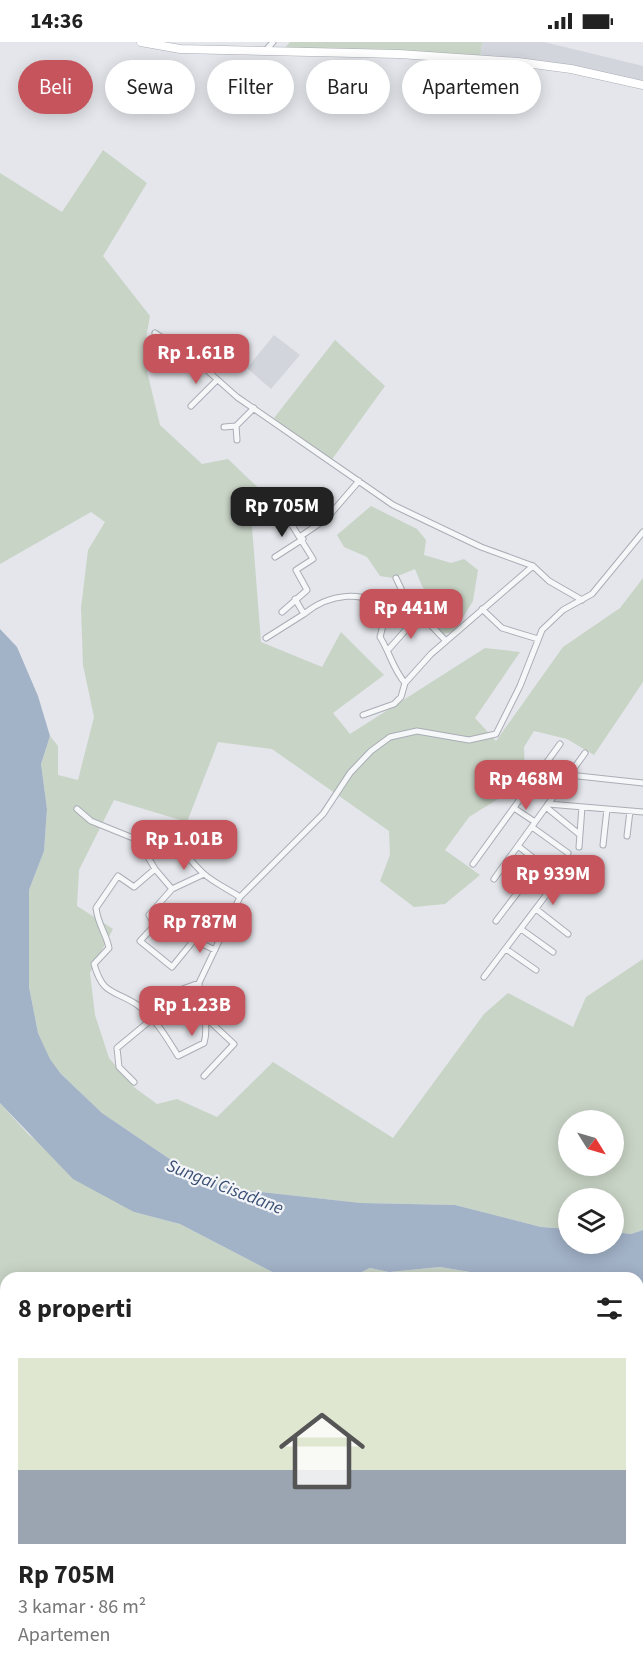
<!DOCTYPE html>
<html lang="id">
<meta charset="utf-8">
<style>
body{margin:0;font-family:"Source Sans 3",sans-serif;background:#f2f2f2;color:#222;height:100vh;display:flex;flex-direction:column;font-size:22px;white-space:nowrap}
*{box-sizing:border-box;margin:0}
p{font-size:20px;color:#767676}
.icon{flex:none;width:33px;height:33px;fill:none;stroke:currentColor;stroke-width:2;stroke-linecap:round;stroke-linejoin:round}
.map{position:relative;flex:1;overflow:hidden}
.sheet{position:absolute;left:0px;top:1230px;width:644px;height:404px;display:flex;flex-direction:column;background:#fff;border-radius:18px 18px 0 0;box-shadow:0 3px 15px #0003}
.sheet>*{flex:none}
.top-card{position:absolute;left:18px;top:18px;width:608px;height:54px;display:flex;gap:12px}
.needle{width:39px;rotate:127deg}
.tools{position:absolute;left:558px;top:1068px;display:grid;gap:12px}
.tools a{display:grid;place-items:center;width:66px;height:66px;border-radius:50%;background:#fff;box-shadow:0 3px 15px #0003;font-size:30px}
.price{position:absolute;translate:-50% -51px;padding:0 14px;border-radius:12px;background:#c5545d;color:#fff;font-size:20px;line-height:39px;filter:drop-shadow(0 2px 3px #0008)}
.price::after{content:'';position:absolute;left:50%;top:36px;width:18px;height:14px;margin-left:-9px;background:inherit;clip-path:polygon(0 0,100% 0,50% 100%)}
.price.selected{background:#222;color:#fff}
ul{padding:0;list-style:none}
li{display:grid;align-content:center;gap:12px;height:318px;padding:0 18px}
li span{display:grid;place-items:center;height:186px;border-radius:0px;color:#555}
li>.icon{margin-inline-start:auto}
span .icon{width:108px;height:108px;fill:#fffc;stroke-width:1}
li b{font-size:26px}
h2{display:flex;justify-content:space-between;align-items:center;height:72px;padding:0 18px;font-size:26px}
.pill{padding:0 21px;border-radius:27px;background:#fff;box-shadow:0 3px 15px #0003;font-size:21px;line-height:54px}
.pill.selected{background:#c5545d;color:#fff}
.status{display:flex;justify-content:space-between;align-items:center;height:42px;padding:0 30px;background:#fff;direction:ltr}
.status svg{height:16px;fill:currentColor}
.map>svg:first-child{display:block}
</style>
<div class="status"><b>14:36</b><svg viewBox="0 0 49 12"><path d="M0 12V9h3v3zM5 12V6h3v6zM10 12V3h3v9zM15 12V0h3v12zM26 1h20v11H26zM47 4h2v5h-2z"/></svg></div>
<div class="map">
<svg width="643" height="1633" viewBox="0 0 643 1633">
<rect width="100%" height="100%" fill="#e4e6eb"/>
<path fill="#d2d5dc" d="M482 0H544L643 24V46L564 27 480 18Z
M274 293 300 313 271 347 247 326Z"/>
<path fill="#c8d4c6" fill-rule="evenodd" d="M290 0H482L480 18 283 8Z
M103 108 147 141 103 214 150 274 143 313 160 383 202 422 228 417 271 458 252 485 261 600 322 625 341 590 384 633 333 671 350 692 485 606 520 610 475 676 496 699 563 605 620 566 643 536V640L594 713 567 697 534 689 524 705 525 740 469 775 445 808 480 833 445 862 414 865 380 839 390 813 389 789 272 707 218 700 187 780 114 758 79 828 77 864 113 887 90 931 95 973 109 1016 135 1046 157 1062 177 1057 217 1075 273 1020 393 1096 484 972 508 951 573 985 586 955 643 917V1188L631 1192 614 1190V1156H568V1187L541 1185 455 1163 361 1161 242 1148 199 1137 102 1071 61 1032 50 1017 38 991 29 945V848L44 809 47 767 41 722 50 694 58 704V733L78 738 94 675 83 623 81 566 88 508 105 480 91 470 0 522V131L62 170ZM568 1078H614V1124H568Z
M335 298 385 344 330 420 274 376Z
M371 464 417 487 426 498 424 513 451 521 464 517 478 528 473 559 454 590 438 593 422 578 424 567 433 558 422 544 415 527 393 536 380 534 367 515 344 505 337 493Z
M0 1061 29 1093 134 1170 180 1182 284 1236H6V1384L0 1391Z
M440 1225 507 1236H349L370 1226 389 1230Z
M643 1255V1602L638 1597V1257Z
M0 1556 6 1559V1628H20L15 1633H0Z
M56 1628H138L147 1633H54Z
M278 1628H359L358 1633H270Z
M373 1628H608L603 1633H367L368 1629Z"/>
<path fill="#a2b2c7" d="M0 587 17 605 38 654 50 694 41 722 47 767 44 809 29 848V945L38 991 50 1017 61 1032 102 1071 199 1137 242 1148 361 1161 455 1163 541 1185 568 1187V1202H614V1190L631 1192 643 1188V1255L638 1257V1236H507L440 1225 389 1230 370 1226 349 1236H284L180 1182 134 1170 73 1137 0 1061Z"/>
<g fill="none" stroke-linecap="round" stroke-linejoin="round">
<g stroke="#a9adb5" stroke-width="7">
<path id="street" d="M266 8 273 0
M155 291 191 314 237 355 393 463 481 505 533 524 549 539 582 558
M191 364 217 338
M236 384 237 398
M224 385 236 384 254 366
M301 494 326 477 359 439
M275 515 303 497
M396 536 406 557 445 598
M378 560 388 553 397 563 406 557
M482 567 502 586 538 597
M282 570 307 548 296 528 313 517 290 480
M304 572C327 553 367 544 386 572L380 595C390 611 393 627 405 641
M266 596 304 572 295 557
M388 608 419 573
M363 673 394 662 401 655 405 641 431 612 533 524
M569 733 643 741
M548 762 643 770
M546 765 579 792
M514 766 535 780
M77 767 91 779 138 798C167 780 185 815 203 831 214 841 228 847 240 855
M532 785 568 811
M627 794 630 769
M138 798 155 827 172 847
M603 803 607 767
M579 805 582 765
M473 822 560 702
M155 827 134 845 118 834 96 866C98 883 106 891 109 906L94 922C103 953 112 947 136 962 154 974 167 996 178 1014L204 1001C210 981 199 962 199 941L240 855 323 772 350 731 371 709 390 695 417 689 469 698 496 692 520 644 542 588 563 568 592 552 643 490
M204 832 172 847 149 873 155 883 140 899 172 925 194 898 215 908
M494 837 585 711
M536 867 568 892
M496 879 540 821
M521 887 553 910
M506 907 536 928
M484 935 559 836 518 804
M204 1034 234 1002 205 975
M134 1040 119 1025 117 1006 152 977 177 949 199 941
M0 1565 6 1570
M305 1628 311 1633
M633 1628 642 1633
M9 1633 13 1628
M101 1633 105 1628
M595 1633 598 1628"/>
</g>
<g stroke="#a9adb5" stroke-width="9">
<path id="secondary" d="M141 0 180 7 399 12 518 20 571 27 643 43
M0 1423 6 1429
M182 1628 187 1633"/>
</g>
<use href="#street" stroke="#f6f7f9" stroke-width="5"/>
<use href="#secondary" stroke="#fff" stroke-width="8"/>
</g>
<g text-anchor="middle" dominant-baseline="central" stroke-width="4.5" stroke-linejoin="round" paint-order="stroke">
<g font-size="18" font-style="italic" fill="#3a4f73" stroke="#f3f5f8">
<text transform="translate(225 1145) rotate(21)">Sungai Cisadane</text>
</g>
</g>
</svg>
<div class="tools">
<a><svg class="needle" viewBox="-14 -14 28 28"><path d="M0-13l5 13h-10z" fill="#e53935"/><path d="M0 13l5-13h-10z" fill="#767676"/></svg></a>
<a><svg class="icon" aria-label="layers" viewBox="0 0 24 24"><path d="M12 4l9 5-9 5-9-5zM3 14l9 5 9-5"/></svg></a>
</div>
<b class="price" style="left:196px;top:343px">Rp 1.61B</b>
<b class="price selected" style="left:282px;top:496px">Rp 705M</b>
<b class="price" style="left:411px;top:598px">Rp 441M</b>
<b class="price" style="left:526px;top:769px">Rp 468M</b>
<b class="price" style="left:184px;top:829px">Rp 1.01B</b>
<b class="price" style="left:553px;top:864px">Rp 939M</b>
<b class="price" style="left:200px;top:912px">Rp 787M</b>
<b class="price" style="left:192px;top:995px">Rp 1.23B</b>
<div class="top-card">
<a class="pill selected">Beli</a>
<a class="pill">Sewa</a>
<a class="pill">Filter</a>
<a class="pill">Baru</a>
<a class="pill">Apartemen</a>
</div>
<section class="sheet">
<h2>8 properti<svg class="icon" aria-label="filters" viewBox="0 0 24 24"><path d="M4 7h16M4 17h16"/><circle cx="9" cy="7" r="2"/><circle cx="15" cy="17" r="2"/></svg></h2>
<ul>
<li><span style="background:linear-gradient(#dfe7d0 60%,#9aa5b1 0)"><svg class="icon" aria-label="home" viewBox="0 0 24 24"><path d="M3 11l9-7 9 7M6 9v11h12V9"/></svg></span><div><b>Rp 705M</b><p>3 kamar · 86 m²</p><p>Apartemen</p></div></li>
</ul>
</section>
</div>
